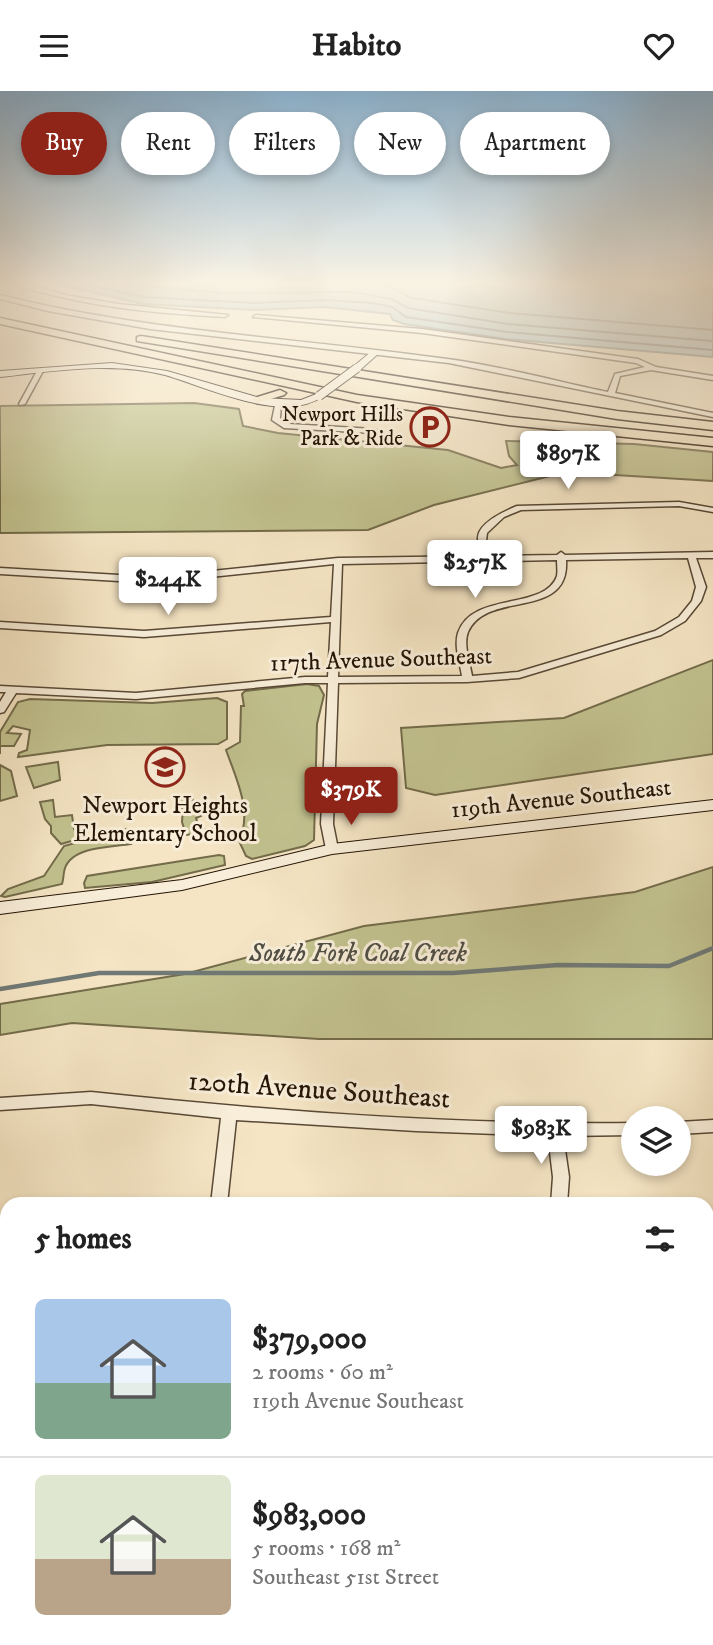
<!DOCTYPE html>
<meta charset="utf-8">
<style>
body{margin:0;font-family:"IM FELL DW Pica",serif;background:#f2f2f2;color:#222;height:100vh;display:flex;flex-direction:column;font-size:26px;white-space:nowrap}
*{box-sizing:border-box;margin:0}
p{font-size:23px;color:#767676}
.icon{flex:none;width:38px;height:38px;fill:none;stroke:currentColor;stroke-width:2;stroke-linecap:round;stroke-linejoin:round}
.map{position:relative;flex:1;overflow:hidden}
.panel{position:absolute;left:0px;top:1106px;width:714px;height:448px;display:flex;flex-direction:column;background:#fff;border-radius:21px 21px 0 0;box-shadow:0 4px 10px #0003}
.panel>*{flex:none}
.banner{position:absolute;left:21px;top:21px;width:672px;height:63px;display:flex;gap:14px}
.controls{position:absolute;left:621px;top:1015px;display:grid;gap:14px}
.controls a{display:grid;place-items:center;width:70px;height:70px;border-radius:50%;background:#fff;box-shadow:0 4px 10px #0003;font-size:35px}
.price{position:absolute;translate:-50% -60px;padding:0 16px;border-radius:7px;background:#fff;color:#222;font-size:23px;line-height:46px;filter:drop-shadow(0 2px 4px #0008)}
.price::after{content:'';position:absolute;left:50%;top:42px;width:21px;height:16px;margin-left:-10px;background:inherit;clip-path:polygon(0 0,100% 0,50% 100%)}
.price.active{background:#8f2418;color:#fff}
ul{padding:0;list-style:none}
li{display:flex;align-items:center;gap:21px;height:175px;padding:0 35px}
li+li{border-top:2px solid #e0e0e0}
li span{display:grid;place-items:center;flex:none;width:196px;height:140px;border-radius:10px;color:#555}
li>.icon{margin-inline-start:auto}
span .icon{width:84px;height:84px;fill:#fffc;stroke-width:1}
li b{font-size:30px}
h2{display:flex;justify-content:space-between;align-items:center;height:84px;padding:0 35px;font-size:30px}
.tag{padding:0 24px;border-radius:32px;background:#fff;box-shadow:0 4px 10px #0003;font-size:24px;line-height:63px}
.tag.active{background:#8f2418;color:#fff}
header{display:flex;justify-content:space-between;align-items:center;height:91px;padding:0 35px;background:#fff;font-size:32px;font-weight:800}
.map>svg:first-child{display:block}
</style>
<header><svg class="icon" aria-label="menu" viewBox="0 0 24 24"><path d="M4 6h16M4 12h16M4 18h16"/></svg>Habito<svg class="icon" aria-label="heart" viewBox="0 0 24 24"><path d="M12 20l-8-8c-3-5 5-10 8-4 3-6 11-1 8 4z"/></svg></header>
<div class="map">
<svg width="713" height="1554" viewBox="0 0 713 1554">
<rect width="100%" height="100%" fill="#f5e5c4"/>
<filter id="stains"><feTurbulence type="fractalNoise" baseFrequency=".00286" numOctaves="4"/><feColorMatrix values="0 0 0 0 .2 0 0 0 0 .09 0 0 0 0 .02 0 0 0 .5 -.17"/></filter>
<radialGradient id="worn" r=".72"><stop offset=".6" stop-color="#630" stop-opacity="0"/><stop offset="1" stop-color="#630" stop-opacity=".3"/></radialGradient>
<path fill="#c2c28f" stroke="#736b4a" stroke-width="2" d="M194 312 239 318 243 335 278 342 448 359 501 377 517 374 509 365 506 350 634 353 713 361V390L566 381 434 414 368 439 0 442V315Z
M713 569V663L435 704 406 697 401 637 564 627Z
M307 593 319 595 324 604 317 633 314 749 305 755 252 768 246 765 239 750C253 721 236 687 226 659L240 651 241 615H244L242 603 245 600Z
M217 607 227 611V648L218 653 107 654 18 666 19 662 27 659 30 639 13 635 7 642 21 643 14 655H0V663V641L18 611 30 608 152 612Z
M58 671 60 689 34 697 26 676Z
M0 674 11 680 17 705 0 710Z
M192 706 195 719H199L201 725 196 727 200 739 212 737 213 741 186 744 182 731 183 717H179L177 708Z
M53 709 55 726 72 724 74 738 82 747 61 753 51 742V735L45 728 40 711Z
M126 738 131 753C112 756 73 755 65 777 63 783 64 787 62 793L5 806 1 805 8 798 44 785 64 755Z
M219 764 224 765 225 774 152 791 85 797 84 792 87 785Z
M713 776V948H319L72 932 0 944V913L185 883 364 835 635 801Z"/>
<path fill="#a3bcc0" stroke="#707975" stroke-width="2" d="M48 191H713V266L506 248 404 233 393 229 390 223 324 216 254 219 143 213Z"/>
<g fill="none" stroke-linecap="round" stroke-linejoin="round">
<path stroke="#646862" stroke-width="2" d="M75 191 144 206 255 212 324 209 373 212 392 216 406 226 507 241 713 259
M110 191 219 202 354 201 391 208 408 217 508 233 713 250
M337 191 387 194 412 207 510 222 713 239"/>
<path stroke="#707975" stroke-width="4.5" d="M0 898 99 882H453L558 874 669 875 713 857"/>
<g stroke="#584835" stroke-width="3">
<path id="street" d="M10 191H19L65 204 118 213 228 224 225 226C167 223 109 218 52 204 38 200 23 197 10 191Z
M0 204C147 241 298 247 447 268 501 275 555 290 608 301L615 283 645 276 636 272 422 242 253 226 256 224 422 238 638 268 656 276 713 285V289L651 279 620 285 615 302 713 322V326L449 272 150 238 48 220 0 208Z
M40 278 43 280 25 313 20 314 19 313 37 280Z
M276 310 281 311 280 328 289 333 374 338 378 340 374 342 284 337 272 329Z
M679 411 713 417V421L679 415 521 419 504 426 487 442 486 450 493 465 557 464 561 461 565 464 713 461V467H696L706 496 701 510 685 530 661 544 519 587 467 591 338 592 333 733 338 758 336 761 332 762 326 758 321 733 328 592H305L136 608 16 602 4 621 0 622V611L6 601H0V595L136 602 305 586H328L331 531 144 546 0 537V531L144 540 331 526 334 473 153 492 0 483V477L153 486 338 467 485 465C482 460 478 454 478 448 477 432 505 420 517 415ZM688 467 696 496 692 510 679 526 655 540 518 581 472 585C470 572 463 553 468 541 487 498 570 530 566 469ZM557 469C557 474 558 480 557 485 545 520 472 500 458 542 454 555 460 572 462 585L338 586 342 473Z
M91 1001C271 1020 452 1034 634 1032V1044L563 1045 569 1086 567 1113H551L553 1086 548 1045 416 1040 236 1029 227 1113H211L221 1027 91 1013 0 1019V1007Z
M713 1029V1041L679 1043V1031Z
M0 1172 7 1175V1185L1 1188Z
M713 1246V1266L707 1269V1248Z
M0 1381H7V1401H0Z
M159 1547H181L180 1554H158Z"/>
</g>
<g stroke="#241405" stroke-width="2">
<path id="secondary" d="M372 260 379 262 360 279H354V275Z
M112 272 167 280 260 307 301 309 319 302 323 305C284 334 207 296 165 284 111 270 54 280 0 286V280Z
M713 709V719L332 763 182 799 0 823V811L182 789 332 753Z"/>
</g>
<g stroke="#241405" stroke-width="3">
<path id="highway" d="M0 227 357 304 509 326 713 347V355L509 334 357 311 0 233Z
M141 245 617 320 713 331V339L617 328 137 250V246Z
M280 299 286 302 284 304 257 312 251 308Z"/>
</g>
<use href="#street" fill="#f8eed9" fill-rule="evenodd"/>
<use href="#secondary" fill="#f8eed9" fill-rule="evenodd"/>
<use href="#highway" fill="#f5e5c4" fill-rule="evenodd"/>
<g stroke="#241405" stroke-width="10" stroke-linecap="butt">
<path id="secondary-bridge" d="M319 305 357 277"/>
</g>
<use href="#secondary-bridge" stroke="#f8eed9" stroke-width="8"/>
</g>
<linearGradient id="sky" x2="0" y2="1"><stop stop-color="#8cb7d8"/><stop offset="0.47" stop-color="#faf3e4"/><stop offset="1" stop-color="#faf3e4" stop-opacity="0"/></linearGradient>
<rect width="713" height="409" fill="url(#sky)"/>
<defs>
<g id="parking-ring" transform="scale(2.0125)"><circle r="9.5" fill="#f8eed9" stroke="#8f2418" stroke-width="1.5"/><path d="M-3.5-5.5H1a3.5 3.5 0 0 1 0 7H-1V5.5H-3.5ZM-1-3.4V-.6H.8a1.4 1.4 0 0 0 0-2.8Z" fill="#8f2418"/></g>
<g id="school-ring" transform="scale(2.0125)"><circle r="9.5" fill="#f8eed9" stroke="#8f2418" stroke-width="1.5"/><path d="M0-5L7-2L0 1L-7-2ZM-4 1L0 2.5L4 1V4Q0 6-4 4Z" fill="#8f2418"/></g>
</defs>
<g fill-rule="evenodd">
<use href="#parking-ring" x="430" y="336"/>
<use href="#school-ring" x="165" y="676"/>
</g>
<g text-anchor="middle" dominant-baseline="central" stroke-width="6" stroke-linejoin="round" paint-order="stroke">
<g font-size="21" fill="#241405" stroke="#f8eed9" text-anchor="end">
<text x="403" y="324">Newport Hills<tspan x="403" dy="24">Park &amp; Ride</tspan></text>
</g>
<g font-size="24" fill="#241405" stroke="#f8eed9">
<text transform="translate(381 569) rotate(-2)">117th Avenue Southeast</text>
<text transform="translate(561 708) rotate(-6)">119th Avenue Southeast</text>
</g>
<g font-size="24" fill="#241405" stroke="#f8eed9">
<text x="165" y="715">Newport Heights<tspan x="165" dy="28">Elementary School</tspan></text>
</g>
<g font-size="26" font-style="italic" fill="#504f46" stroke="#f8eed9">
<text x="358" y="862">South Fork Coal Creek</text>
</g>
<g font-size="28" fill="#241405" stroke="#f8eed9">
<text transform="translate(319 999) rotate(4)">120th Avenue Southeast</text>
</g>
</g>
<rect width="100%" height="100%" filter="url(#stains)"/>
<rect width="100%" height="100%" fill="url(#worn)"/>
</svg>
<div class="controls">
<a><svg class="icon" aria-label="layers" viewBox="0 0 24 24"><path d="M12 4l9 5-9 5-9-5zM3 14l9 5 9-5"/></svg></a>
</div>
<b class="price" style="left:568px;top:400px">$897K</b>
<b class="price" style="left:475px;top:509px">$257K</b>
<b class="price" style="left:168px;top:526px">$244K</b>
<b class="price active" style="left:351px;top:736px">$379K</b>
<b class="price" style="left:541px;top:1075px">$983K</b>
<div class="banner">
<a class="tag active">Buy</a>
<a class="tag">Rent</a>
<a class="tag">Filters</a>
<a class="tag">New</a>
<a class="tag">Apartment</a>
</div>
<section class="panel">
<h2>5 homes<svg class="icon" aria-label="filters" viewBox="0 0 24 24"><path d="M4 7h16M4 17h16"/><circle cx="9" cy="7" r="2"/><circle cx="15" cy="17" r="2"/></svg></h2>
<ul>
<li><span style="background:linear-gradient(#a9c7e8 60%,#7fa58c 0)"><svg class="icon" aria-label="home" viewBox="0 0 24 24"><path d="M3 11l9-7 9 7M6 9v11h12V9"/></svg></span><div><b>$379,000</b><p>2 rooms · 60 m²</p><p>119th Avenue Southeast</p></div></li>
<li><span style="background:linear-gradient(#dfe7d0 60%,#b9a48a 0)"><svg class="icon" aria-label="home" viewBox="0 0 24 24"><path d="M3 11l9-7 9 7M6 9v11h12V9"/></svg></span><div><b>$983,000</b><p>5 rooms · 168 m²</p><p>Southeast 51st Street</p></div></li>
</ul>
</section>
</div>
